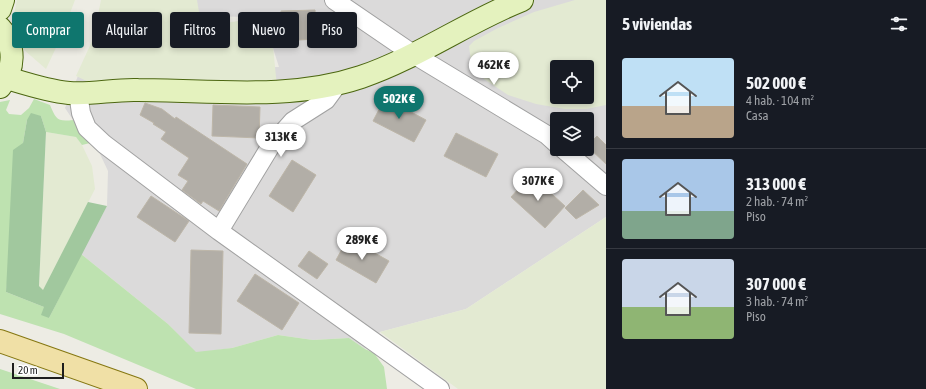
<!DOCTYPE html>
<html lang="es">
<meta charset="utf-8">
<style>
body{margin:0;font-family:"Asap Condensed",sans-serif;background:#20242c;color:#f1f3f6;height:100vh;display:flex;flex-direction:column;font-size:15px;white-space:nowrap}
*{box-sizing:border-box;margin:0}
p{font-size:13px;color:#9ea1a6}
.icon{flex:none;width:22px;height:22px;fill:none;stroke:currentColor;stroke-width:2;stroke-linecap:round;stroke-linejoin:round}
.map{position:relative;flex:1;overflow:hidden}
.details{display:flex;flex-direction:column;background:#171b24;width:320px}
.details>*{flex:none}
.hud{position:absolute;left:12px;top:12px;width:380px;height:36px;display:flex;gap:8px}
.tools{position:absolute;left:550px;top:60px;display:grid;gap:8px}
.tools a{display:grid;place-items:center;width:44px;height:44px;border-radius:4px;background:#171b24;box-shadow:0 2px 6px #0003;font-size:20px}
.scale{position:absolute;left:12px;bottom:10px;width:52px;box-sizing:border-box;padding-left:4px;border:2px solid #1d1d1d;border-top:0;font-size:11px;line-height:14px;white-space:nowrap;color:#1d1d1d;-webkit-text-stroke:3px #fff;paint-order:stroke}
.price{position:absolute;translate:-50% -34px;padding:0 9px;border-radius:14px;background:#fff;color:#222;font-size:13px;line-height:26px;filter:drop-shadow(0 1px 2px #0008)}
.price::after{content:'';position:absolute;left:50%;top:24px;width:12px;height:9px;margin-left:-6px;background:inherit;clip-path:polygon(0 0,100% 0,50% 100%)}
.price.current{background:#0f766e;color:#fff}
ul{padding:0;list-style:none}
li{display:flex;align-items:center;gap:12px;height:100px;padding:0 16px}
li+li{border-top:1px solid #363941}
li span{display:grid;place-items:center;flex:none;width:112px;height:80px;border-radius:4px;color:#555}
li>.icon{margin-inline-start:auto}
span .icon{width:48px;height:48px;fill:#fffc;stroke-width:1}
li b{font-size:17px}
h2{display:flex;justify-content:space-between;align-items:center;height:48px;padding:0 16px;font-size:17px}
.tag{padding:0 14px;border-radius:4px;background:#171b24;box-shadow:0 2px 6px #0003;font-size:14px;line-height:36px}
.tag.current{background:#0f766e;color:#fff}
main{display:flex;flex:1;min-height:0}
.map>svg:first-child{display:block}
</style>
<main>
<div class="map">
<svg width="606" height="389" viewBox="0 0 606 389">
<rect width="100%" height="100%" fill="#edece4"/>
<path fill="#dbdada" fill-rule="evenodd" d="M187 0H606V217L466 309 380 332 365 349 349 338 313 340 278 335 232 348 196 353 168 324 81 254 107 206 108 171 100 154 79 129 65 108 80 71H149L279 67 263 17 188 16ZM557 67H587V97H557ZM557 119H587V149H557Z"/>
<path fill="#e3ead2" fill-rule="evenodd" d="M17 0H75L61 37 46 69 23 49 13 19Z
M101 0H197L200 18H221V21L225 23 245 20 258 16H270L277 87 91 83 76 76 93 39Z
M575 0H606V105L586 109H565L536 104 508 95 484 79 471 61 469 46 474 41 498 28 534 12ZM557 67H587V97H557Z
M46 132 76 137 82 145 92 166 95 189 43 291 39 286Z
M606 217V389H458L380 332 466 309Z"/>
<path fill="#bee2b0" d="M34 99 50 105C56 119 57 122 73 120L90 143 82 145 76 137 46 132 41 116 27 120 23 143 6 292 44 307 49 318 81 254 168 324 196 352 232 348 278 335 313 340 349 338 365 349 374 353 384 367 387 389H196L64 334 0 314V102L10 100 6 110 9 114 21 115 29 108Z
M0 369 60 389H0Z"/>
<path fill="#a1c89e" d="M31 113 41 116 46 132 39 286 43 290 88 202 107 206 49 318 41 315 44 307 6 292 13 150 23 143 27 120Z"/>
<path fill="#b2aea7" stroke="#bdb6a8" d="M315 10 316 39 282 41 281 11Z
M385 98 426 120 414 142 373 121Z
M145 103 162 109 175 119 176 117 247 164 219 211 203 201 201 204 182 190 188 181 178 175 189 158 161 139 166 132 153 124 154 123 140 115Z
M213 105 260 107 259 138 212 136Z
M456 133 498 154 486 177 444 156Z
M597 136 606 145V164L587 146Z
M292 160 316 175 293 212 269 196Z
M531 175 565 206 545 228 511 197Z
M583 190 599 205 576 219 565 208Z
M151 196 189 221 175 242 137 217Z
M348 238 389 261 376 283 336 260Z
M191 250 223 251 221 334 189 333Z
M309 251 328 264 317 279 298 266Z
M255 274 299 303 282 330 237 301Z"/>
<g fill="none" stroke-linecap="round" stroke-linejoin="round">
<g stroke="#a1a1a1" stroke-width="20">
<path id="street" d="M334 0 413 54 547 135 557 144
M78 93 81 113 87 128 104 144 219 231 440 389
M563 149 606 186
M219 231 270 147 293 121 326 100 337 85"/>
</g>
<g stroke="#4c6711" stroke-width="24">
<path id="secondary" d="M0 9 3 0
M0 28C16 46 15 69 0 87
M7 78C27 84 48 91 69 93 91 95 115 89 138 90 212 90 289 101 361 77 417 58 467 22 522 0"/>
</g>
<g stroke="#857711" stroke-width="24">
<path id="primary" d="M0 341 136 389"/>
</g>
<use href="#street" stroke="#fff" stroke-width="18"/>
<use href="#secondary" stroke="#e4f2be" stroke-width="22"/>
<use href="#primary" stroke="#f0e0a6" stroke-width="22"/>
</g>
</svg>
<div class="tools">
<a><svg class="icon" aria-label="locate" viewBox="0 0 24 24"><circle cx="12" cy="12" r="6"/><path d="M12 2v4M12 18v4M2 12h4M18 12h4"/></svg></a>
<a><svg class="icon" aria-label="layers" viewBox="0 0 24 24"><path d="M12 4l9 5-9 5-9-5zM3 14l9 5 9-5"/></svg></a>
</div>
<div class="scale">20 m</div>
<b class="price" style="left:494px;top:86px">462K €</b>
<b class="price current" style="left:399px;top:120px">502K €</b>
<b class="price" style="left:281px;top:158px">313K €</b>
<b class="price" style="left:538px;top:202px">307K €</b>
<b class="price" style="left:362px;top:261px">289K €</b>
<div class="hud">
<a class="tag current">Comprar</a>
<a class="tag">Alquilar</a>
<a class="tag">Filtros</a>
<a class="tag">Nuevo</a>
<a class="tag">Piso</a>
</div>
</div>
<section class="details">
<h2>5 viviendas<svg class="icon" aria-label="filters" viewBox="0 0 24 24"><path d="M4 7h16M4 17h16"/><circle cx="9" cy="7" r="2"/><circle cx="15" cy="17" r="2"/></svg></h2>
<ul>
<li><span style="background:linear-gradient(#bfe0f5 60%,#b9a48a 0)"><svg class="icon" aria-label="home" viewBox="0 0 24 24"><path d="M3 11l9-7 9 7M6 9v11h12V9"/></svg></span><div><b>502 000 €</b><p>4 hab. · 104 m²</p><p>Casa</p></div></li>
<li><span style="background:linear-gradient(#a9c7e8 65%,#7fa58c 0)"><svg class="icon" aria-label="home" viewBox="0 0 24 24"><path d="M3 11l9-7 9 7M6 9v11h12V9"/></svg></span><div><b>313 000 €</b><p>2 hab. · 74 m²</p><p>Piso</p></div></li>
<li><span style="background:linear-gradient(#c9d6e8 60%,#8fb573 0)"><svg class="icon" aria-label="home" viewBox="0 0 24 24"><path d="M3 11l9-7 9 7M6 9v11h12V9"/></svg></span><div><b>307 000 €</b><p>3 hab. · 74 m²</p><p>Piso</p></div></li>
</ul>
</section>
</main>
